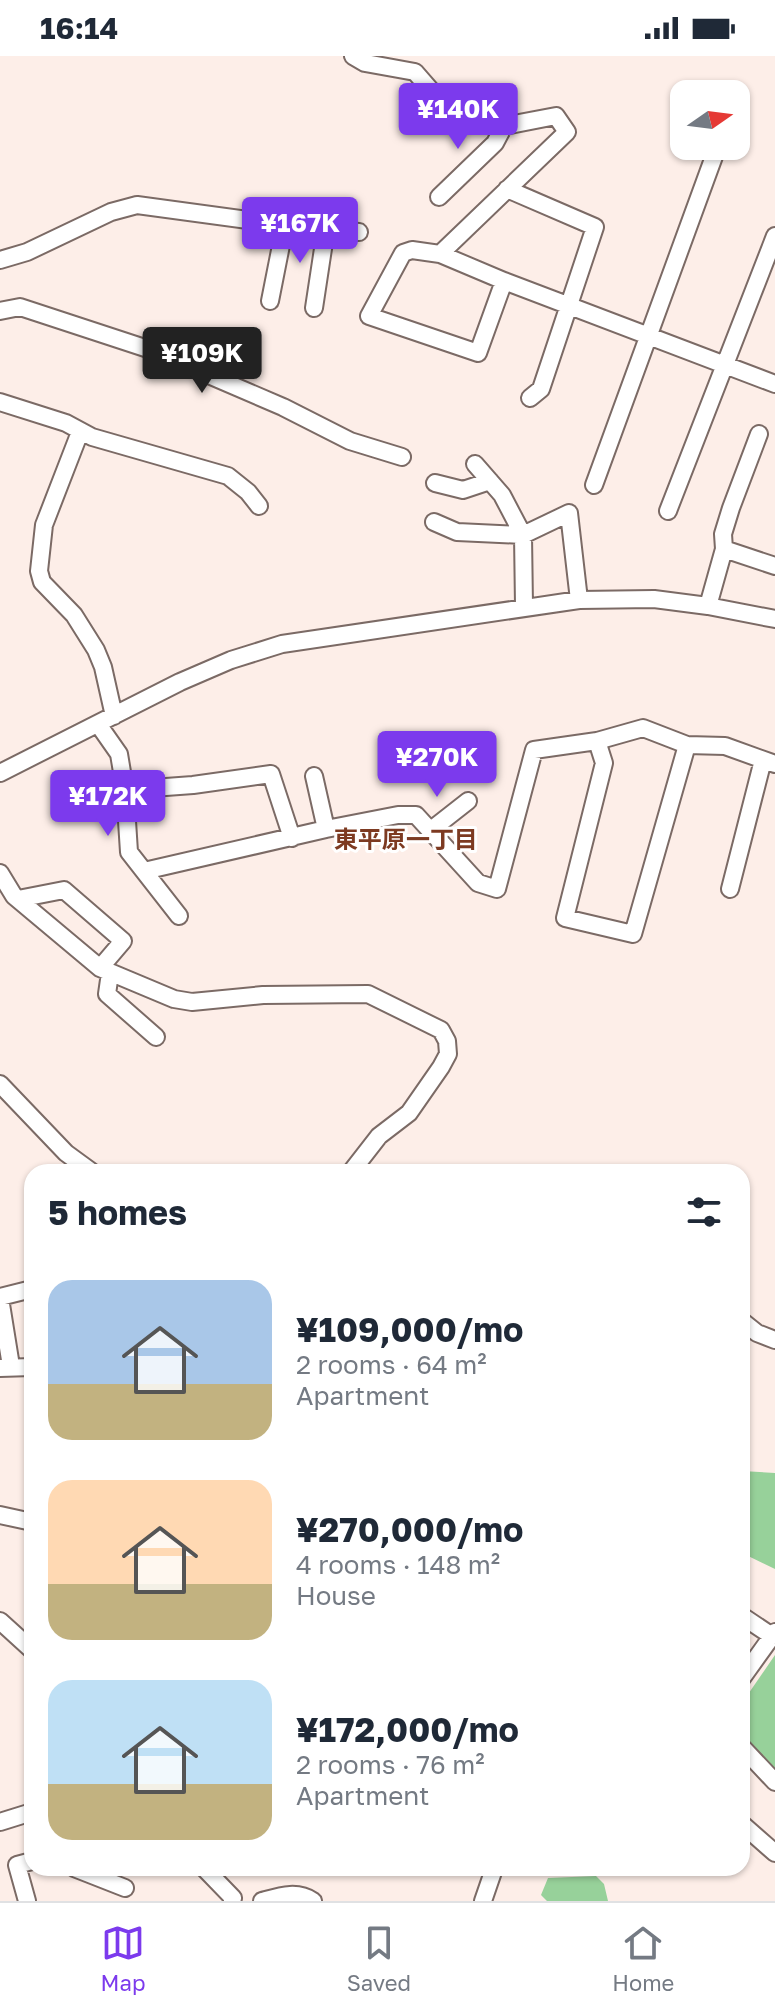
<!DOCTYPE html>
<meta charset="utf-8">
<style>
body{margin:0;font-family:"Golos Text","Noto Sans JP",sans-serif;background:#f6f6f7;color:#1f2937;height:100vh;display:flex;flex-direction:column;font-size:30px;white-space:nowrap}
*{box-sizing:border-box;margin:0}
p{font-size:26px;color:#747a83}
.icon{flex:none;width:44px;height:44px;fill:none;stroke:currentColor;stroke-width:2;stroke-linecap:round;stroke-linejoin:round}
.map{position:relative;flex:1;overflow:hidden}
.drawer{position:absolute;left:24px;top:1108px;width:726px;height:712px;display:flex;flex-direction:column;background:#fff;border-radius:24px;box-shadow:0 2px 6px #0004}
.drawer>*{flex:none}
.needle{width:52px;rotate:76deg}
.tools{position:absolute;left:670px;top:24px;display:grid;gap:16px}
.tools a{display:grid;place-items:center;width:80px;height:80px;border-radius:16px;background:#fff;box-shadow:0 2px 6px #0004;font-size:40px}
.price{position:absolute;translate:-50% -68px;padding:0 18px;border-radius:8px;background:#7c3aed;color:#fff;font-size:26px;line-height:52px;filter:drop-shadow(0 2px 4px #0008)}
.price::after{content:'';position:absolute;left:50%;top:48px;width:24px;height:18px;margin-left:-12px;background:inherit;clip-path:polygon(0 0,100% 0,50% 100%)}
.price.selected{background:#222;color:#fff}
ul{padding:0;list-style:none}
li{display:flex;align-items:center;gap:24px;height:200px;padding:0 24px}
li span{display:grid;place-items:center;flex:none;width:224px;height:160px;border-radius:24px;color:#555}
li>.icon{margin-inline-start:auto}
span .icon{width:96px;height:96px;fill:#fffc;stroke-width:1}
li b{font-size:34px}
h2{display:flex;justify-content:space-between;align-items:center;height:96px;padding:0 24px;font-size:34px}
.status{display:flex;justify-content:space-between;align-items:center;height:56px;padding:0 40px;background:#fff;direction:ltr}
.status svg{height:22px;fill:currentColor}
.menu{display:flex;justify-content:space-around;align-items:center;height:112px;border-top:2px solid #e0e1e3;background:#fff;font-size:22px;color:#747a83}
.menu a{display:grid;justify-items:center;gap:4px}
.menu .selected{color:#7c3aed}
.map>svg:first-child{display:block}
</style>
<div class="status"><b>16:14</b><svg viewBox="0 0 49 12"><path d="M0 12V9h3v3zM5 12V6h3v6zM10 12V3h3v9zM15 12V0h3v12zM26 1h20v11H26zM47 4h2v5h-2z"/></svg></div>
<div class="map">
<svg width="775" height="1845" viewBox="0 0 775 1845">
<rect width="100%" height="100%" fill="#fdeee8"/>
<path fill="#97d19a" d="M742 1415 775 1417V1513L742 1497Z
M775 1599V1712L742 1678V1647Z
M596 1820 604 1828 608 1845H547L541 1839 548 1822Z"/>
<g fill="none" stroke-linecap="round" stroke-linejoin="round">
<g stroke="#7b6a65" stroke-width="20">
<path id="minor" d="M353 0 365 7 415 16 435 39 461 58 480 67 504 70 556 60 567 76 440 198
M507 133 595 171 541 333 530 342
M439 141 495 87 504 70
M0 204 27 196 111 156 137 149 285 169 359 176
M504 225 478 297 369 260 403 197 412 194 440 198 504 225 775 328
M270 245 285 169
M314 252 326 173
M0 255 20 251 148 293 283 351 350 385 402 401
M0 346 66 367 92 381 228 420 248 436 259 450
M80 376 44 469 39 515 42 526 74 559 96 594 103 611 114 660
M475 408 502 439 523 479 569 457 579 544
M435 427 463 434 490 425
M594 429 716 95
M668 455 775 180
M434 466 457 476 523 479 524 550
M724 493 775 510
M708 550 724 493 723 478 731 452 759 378
M98 668 119 698 125 734 129 796 179 860
M597 685 643 672 687 689
M0 717 180 626 231 604 282 588 579 544 654 543 708 550 775 563
M314 720 326 773
M125 734 193 729 271 718 292 782
M431 774 468 745
M144 815 326 773 398 759H416L478 827 497 833 534 694 597 685 604 707 565 862 633 878 687 689 725 690 775 708
M0 817 14 840 100 912 174 943 192 946 263 939 368 938 441 974 447 985 448 998 441 1011 409 1057 379 1080 351 1116
M730 833 763 704
M18 843 64 834 123 885 100 912
M110 917 107 938 156 981
M0 1028 66 1097 92 1116
M0 1241 32 1233
M0 1242 11 1310
M742 1265 757 1277 775 1284
M0 1312 32 1311
M0 1459 32 1466
M742 1560 772 1580
M0 1565 32 1594
M742 1622 775 1576
M742 1691 775 1726
M0 1766 32 1756
M742 1768 775 1797
M74 1812 125 1832
M204 1812 233 1842 232 1845
M27 1845 17 1809 32 1805
M262 1845C280 1840 297 1834 313 1845
M483 1845 494 1813 490 1812"/>
</g>
<use href="#minor" stroke="#fff" stroke-width="16"/>
</g>
<g text-anchor="middle" dominant-baseline="central" stroke-width="6" stroke-linejoin="round" paint-order="stroke">
<g font-size="24" font-weight="bold" fill="#7d3a21" stroke="#fff">
<text x="406" y="782">東平原一丁目</text>
</g>
</g>
</svg>
<div class="tools">
<a><svg class="needle" viewBox="-14 -14 28 28"><path d="M0-13l5 13h-10z" fill="#e53935"/><path d="M0 13l5-13h-10z" fill="#747a83"/></svg></a>
</div>
<b class="price" style="left:458px;top:95px">¥140K</b>
<b class="price" style="left:300px;top:209px">¥167K</b>
<b class="price selected" style="left:202px;top:339px">¥109K</b>
<b class="price" style="left:437px;top:743px">¥270K</b>
<b class="price" style="left:108px;top:782px">¥172K</b>
<section class="drawer">
<h2>5 homes<svg class="icon" aria-label="filters" viewBox="0 0 24 24"><path d="M4 7h16M4 17h16"/><circle cx="9" cy="7" r="2"/><circle cx="15" cy="17" r="2"/></svg></h2>
<ul>
<li><span style="background:linear-gradient(#a9c7e8 65%,#c2b280 0)"><svg class="icon" aria-label="home" viewBox="0 0 24 24"><path d="M3 11l9-7 9 7M6 9v11h12V9"/></svg></span><div><b>¥109,000/mo</b><p>2 rooms · 64 m²</p><p>Apartment</p></div></li>
<li><span style="background:linear-gradient(#ffd9b3 65%,#c2b280 0)"><svg class="icon" aria-label="home" viewBox="0 0 24 24"><path d="M3 11l9-7 9 7M6 9v11h12V9"/></svg></span><div><b>¥270,000/mo</b><p>4 rooms · 148 m²</p><p>House</p></div></li>
<li><span style="background:linear-gradient(#bfe0f5 65%,#c2b280 0)"><svg class="icon" aria-label="home" viewBox="0 0 24 24"><path d="M3 11l9-7 9 7M6 9v11h12V9"/></svg></span><div><b>¥172,000/mo</b><p>2 rooms · 76 m²</p><p>Apartment</p></div></li>
</ul>
</section>
</div>
<nav class="menu">
<a class="selected"><svg class="icon" aria-label="map" viewBox="0 0 24 24"><path d="M3 6l6-2 6 2 6-2v14l-6 2-6-2-6 2zM9 4v14M15 6v14"/></svg>Map</a>
<a><svg class="icon" aria-label="saved" viewBox="0 0 24 24"><path d="M7 4h10v16l-5-4-5 4z"/></svg>Saved</a>
<a><svg class="icon" aria-label="home" viewBox="0 0 24 24"><path d="M3 11l9-7 9 7M6 9v11h12V9"/></svg>Home</a>
</nav>
